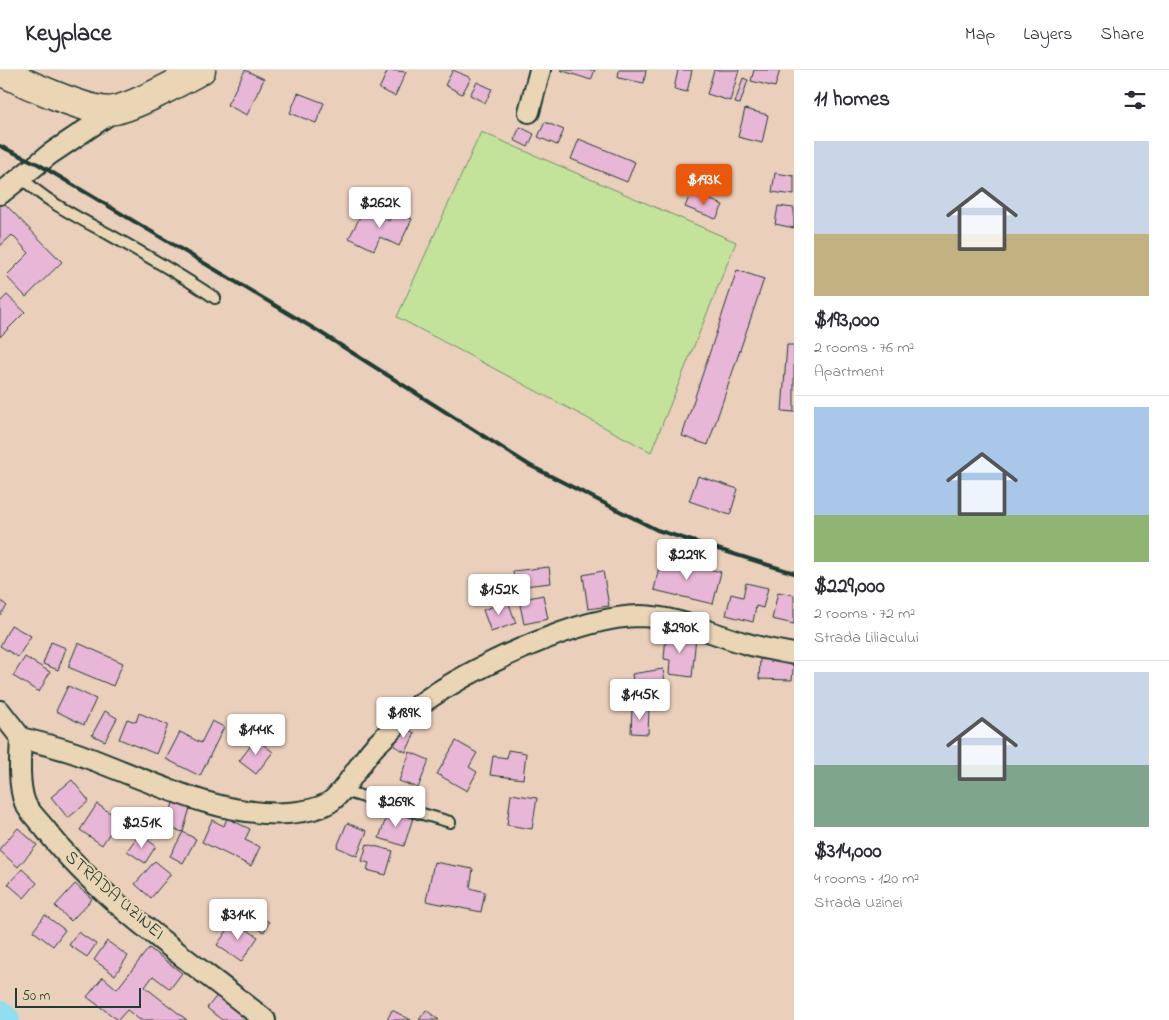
<!DOCTYPE html>
<meta charset="utf-8">
<style>
body{margin:0;font-family:"Indie Flower",sans-serif;background:#f7f7f7;color:#2b2b33;height:100vh;display:flex;flex-direction:column;font-size:19px;white-space:nowrap}
*{box-sizing:border-box;margin:0}
p{font-size:16px;color:#7c7c81}
.icon{flex:none;width:28px;height:28px;fill:none;stroke:currentColor;stroke-width:2;stroke-linecap:round;stroke-linejoin:round}
.map{position:relative;flex:1;overflow:hidden}
.sheet{display:flex;flex-direction:column;background:#fff;width:375px}
.sheet>*{flex:none}
.scale{position:absolute;left:15px;bottom:12px;width:126px;box-sizing:border-box;padding-left:5px;border:2px solid #1f3d34;border-top:0;font-size:14px;line-height:18px;white-space:nowrap;color:#1f3d34;-webkit-text-stroke:4px #ead5b4;paint-order:stroke}
.price{position:absolute;translate:-50% -42px;padding:0 11px;border-radius:5px;background:#fff;color:#222;font-size:16px;line-height:32px;filter:drop-shadow(0 1px 2px #0008)}
.price::after{content:'';position:absolute;left:50%;top:30px;width:15px;height:11px;margin-left:-8px;background:inherit;clip-path:polygon(0 0,100% 0,50% 100%)}
.price.selected{background:#ea580c;color:#fff}
ul{padding:0;list-style:none}
li{display:grid;align-content:center;gap:10px;height:265px;padding:0 20px}
li+li{border-top:1px solid #e1e1e2}
li span{display:grid;place-items:center;height:155px;border-radius:0px;color:#555}
li>.icon{margin-inline-start:auto}
span .icon{width:90px;height:90px;fill:#fffc;stroke-width:1}
li b{font-size:21px}
h2{display:flex;justify-content:space-between;align-items:center;height:60px;padding:0 20px;font-size:21px}
header{display:flex;align-items:center;gap:30px;box-sizing:border-box;height:70px;padding:0 25px;background:#fff;border-bottom:1px solid #e1e1e2}
header strong{font-size:24px}
nav{display:flex;gap:28px;margin-inline-start:auto;font-size:18px}
main{display:flex;flex:1;min-height:0}
.map>svg:first-child{display:block}
</style>
<header>
<strong>Keyplace</strong>
<nav><a>Map</a><a>Layers</a><a>Share</a></nav>
</header>
<main>
<div class="map">
<svg width="794" height="950" viewBox="0 0 794 950">
<rect width="100%" height="100%" fill="#eacfbb"/>
<filter id="ink" filterUnits="userSpaceOnUse"><feTurbulence type="fractalNoise" baseFrequency=".02" numOctaves="2"/><feDisplacementMap in="SourceGraphic" scale="10" xChannelSelector="R" yChannelSelector="G"/><feConvolveMatrix kernelMatrix="1 2 1 2 8 2 1 2 1" color-interpolation-filters="sRGB"/></filter>
<g filter="url(#ink)">
<path fill="#c3e39b" stroke="#719068" d="M481 62 736 172 651 382 397 247Z"/>
<g fill="none" stroke-linecap="round" stroke-linejoin="round">
<path stroke="#91dfee" stroke-width="30" d="M0 946 5 950"/>
</g>
<path fill="#e8b6d6" stroke="#1f3d34" d="M245 0 264 9 247 45 227 35Z
M388 0 406 2 395 26 379 19Z
M453 0 471 8 462 24 445 15Z
M560 0H595L591 10Z
M619 0H646L644 13 618 8Z
M678 0H692L687 22 674 19Z
M714 0H739L730 31 707 24Z
M754 0H780L775 17 751 11Z
M743 8 748 10 740 34 735 33Z
M477 12 492 19 485 33 470 25Z
M298 23 324 33 316 53 290 43Z
M745 39 768 45 762 73 738 67Z
M545 52 564 60 557 75 538 67Z
M520 57 534 64 528 77 514 70Z
M579 69 635 92 627 112 571 89Z
M775 103 794 106V125L772 122Z
M691 122 723 135 716 149 685 137Z
M2 131 62 192 26 227 6 206 29 183 12 165 0 176V133Z
M778 136 794 138V158L775 154Z
M364 139 389 151 394 140 412 149 399 176 380 167 374 180 349 168Z
M737 200 764 209 708 375 682 366Z
M7 225 25 242 0 267V232Z
M787 275H794V342L782 341Z
M698 406 738 419 730 445 689 431Z
M661 488 721 502 713 534 654 520Z
M549 497 551 513 515 517 513 501Z
M603 501 609 536 588 539 583 505Z
M746 513 768 518 763 538 756 536 753 552 726 545 731 524 743 527Z
M778 522 794 525V554L772 549Z
M543 525 548 549 524 554 519 530Z
M0 530 7 536 0 545Z
M508 531 516 553 491 562 483 540Z
M11 555 31 566 18 587 0 576Z
M666 564 696 567 692 607 669 604 670 590 664 589Z
M51 572 66 578 58 600 43 594Z
M78 573 123 593 113 616 68 597Z
M25 587 50 602 39 622 13 606Z
M760 589 794 591 792 610 759 609Z
M663 599 666 619 635 624 632 604Z
M68 616 96 629 84 655 56 641Z
M632 638H649L648 664 631 663Z
M105 641 117 648 105 671 92 665Z
M139 643 168 655 156 684 119 669 127 649 136 652Z
M212 651 224 657 200 706 166 689 180 662 201 673Z
M402 657 415 663 406 682 394 676Z
M256 669 273 682 256 704 239 691Z
M456 671 477 683 469 697 477 702 467 721 437 704Z
M508 680 526 683 523 709 490 705 493 686 507 688Z
M410 682 429 690 418 718 399 711Z
M72 710 89 731 68 748 51 727Z
M511 724 537 728 532 759 507 755Z
M175 726 192 731 183 762 166 757Z
M97 734 119 749 102 775 80 760Z
M389 740 413 748 404 776 379 768Z
M227 748 250 759 245 770 260 777 251 796 202 772 212 750 224 756Z
M347 753 367 761 357 786 337 777Z
M18 758 37 775 18 797 0 781V778Z
M183 762 196 769 183 793 170 786Z
M139 764 156 776 145 793 127 781Z
M367 774 393 781 386 805 367 800 369 793 362 791Z
M155 791 171 804 151 828 135 814Z
M434 792 473 799 470 818 485 822 481 842 426 831Z
M22 799 37 813 24 828 8 814Z
M75 814 92 829 71 851 55 836Z
M244 838 269 852 264 862 239 848Z
M45 845 65 860 53 876 33 861Z
M234 851 258 867 241 892 217 875Z
M78 862 96 874 87 887 69 875Z
M107 871 128 886 115 905 94 890Z
M149 878 182 903 170 919 153 906 145 917 187 950H140L127 940 118 950 87 927 103 907 117 919Z
M219 923 251 950H222L207 938Z
M392 940 411 950H387Z
M426 940 439 950H419Z"/>
<g fill="none" stroke-linecap="round" stroke-linejoin="round">
<g stroke="#1f3d34" stroke-width="14">
<path id="lane" d="M21 107C46 132 79 148 110 165 146 185 181 205 215 228
M340 720 450 752"/>
</g>
<g stroke="#1f3d34" stroke-width="24">
<path id="street" d="M529 42 540 0
M0 124 50 84 114 41
M0 641 21 668
M21 668C39 673 58 677 75 683 140 706 217 748 288 743 301 742 319 739 330 732 345 722 361 690 376 675 391 661 406 644 423 632 474 597 579 546 640 546 678 547 709 563 744 573 760 578 777 581 794 584
M21 668C20 687 18 715 25 733 29 742 40 752 46 760 103 834 192 891 265 950"/>
</g>
<g stroke="#1f3d34" stroke-width="31">
<path id="secondary" d="M0 1C22 12 93 45 115 40 138 35 179 12 201 0"/>
</g>
<use href="#lane" stroke="#ead5b4" stroke-width="10"/>
<use href="#street" stroke="#ead5b4" stroke-width="20"/>
<use href="#secondary" stroke="#ead5b4" stroke-width="28"/>
<path stroke="#1f3d34" stroke-width="4" d="M0 76 38 94 318 261 529 395 657 460 794 503"/>
</g>
</g>
<g text-anchor="middle" dominant-baseline="central" stroke-width="4" stroke-linejoin="round" paint-order="stroke">
<g font-size="18" fill="#1f3d34" stroke="#ead5b4">
<text transform="translate(114 826) rotate(41)">STRADA UZINEI</text>
</g>
</g>
</svg>
<div class="scale">50 m</div>
<b class="price selected" style="left:704px;top:136px">$193K</b>
<b class="price" style="left:380px;top:159px">$262K</b>
<b class="price" style="left:687px;top:511px">$229K</b>
<b class="price" style="left:499px;top:546px">$152K</b>
<b class="price" style="left:680px;top:584px">$290K</b>
<b class="price" style="left:640px;top:651px">$145K</b>
<b class="price" style="left:404px;top:669px">$189K</b>
<b class="price" style="left:256px;top:686px">$144K</b>
<b class="price" style="left:396px;top:758px">$269K</b>
<b class="price" style="left:142px;top:779px">$251K</b>
<b class="price" style="left:238px;top:871px">$314K</b>
</div>
<section class="sheet">
<h2>11 homes<svg class="icon" aria-label="filters" viewBox="0 0 24 24"><path d="M4 7h16M4 17h16"/><circle cx="9" cy="7" r="2"/><circle cx="15" cy="17" r="2"/></svg></h2>
<ul>
<li><span style="background:linear-gradient(#c9d6e8 60%,#c2b280 0)"><svg class="icon" aria-label="home" viewBox="0 0 24 24"><path d="M3 11l9-7 9 7M6 9v11h12V9"/></svg></span><div><b>$193,000</b><p>2 rooms · 76 m²</p><p>Apartment</p></div></li>
<li><span style="background:linear-gradient(#a9c7e8 70%,#8fb573 0)"><svg class="icon" aria-label="home" viewBox="0 0 24 24"><path d="M3 11l9-7 9 7M6 9v11h12V9"/></svg></span><div><b>$229,000</b><p>2 rooms · 72 m²</p><p>Strada Liliacului</p></div></li>
<li><span style="background:linear-gradient(#c9d6e8 60%,#7fa58c 0)"><svg class="icon" aria-label="home" viewBox="0 0 24 24"><path d="M3 11l9-7 9 7M6 9v11h12V9"/></svg></span><div><b>$314,000</b><p>4 rooms · 120 m²</p><p>Strada Uzinei</p></div></li>
</ul>
</section>
</main>
